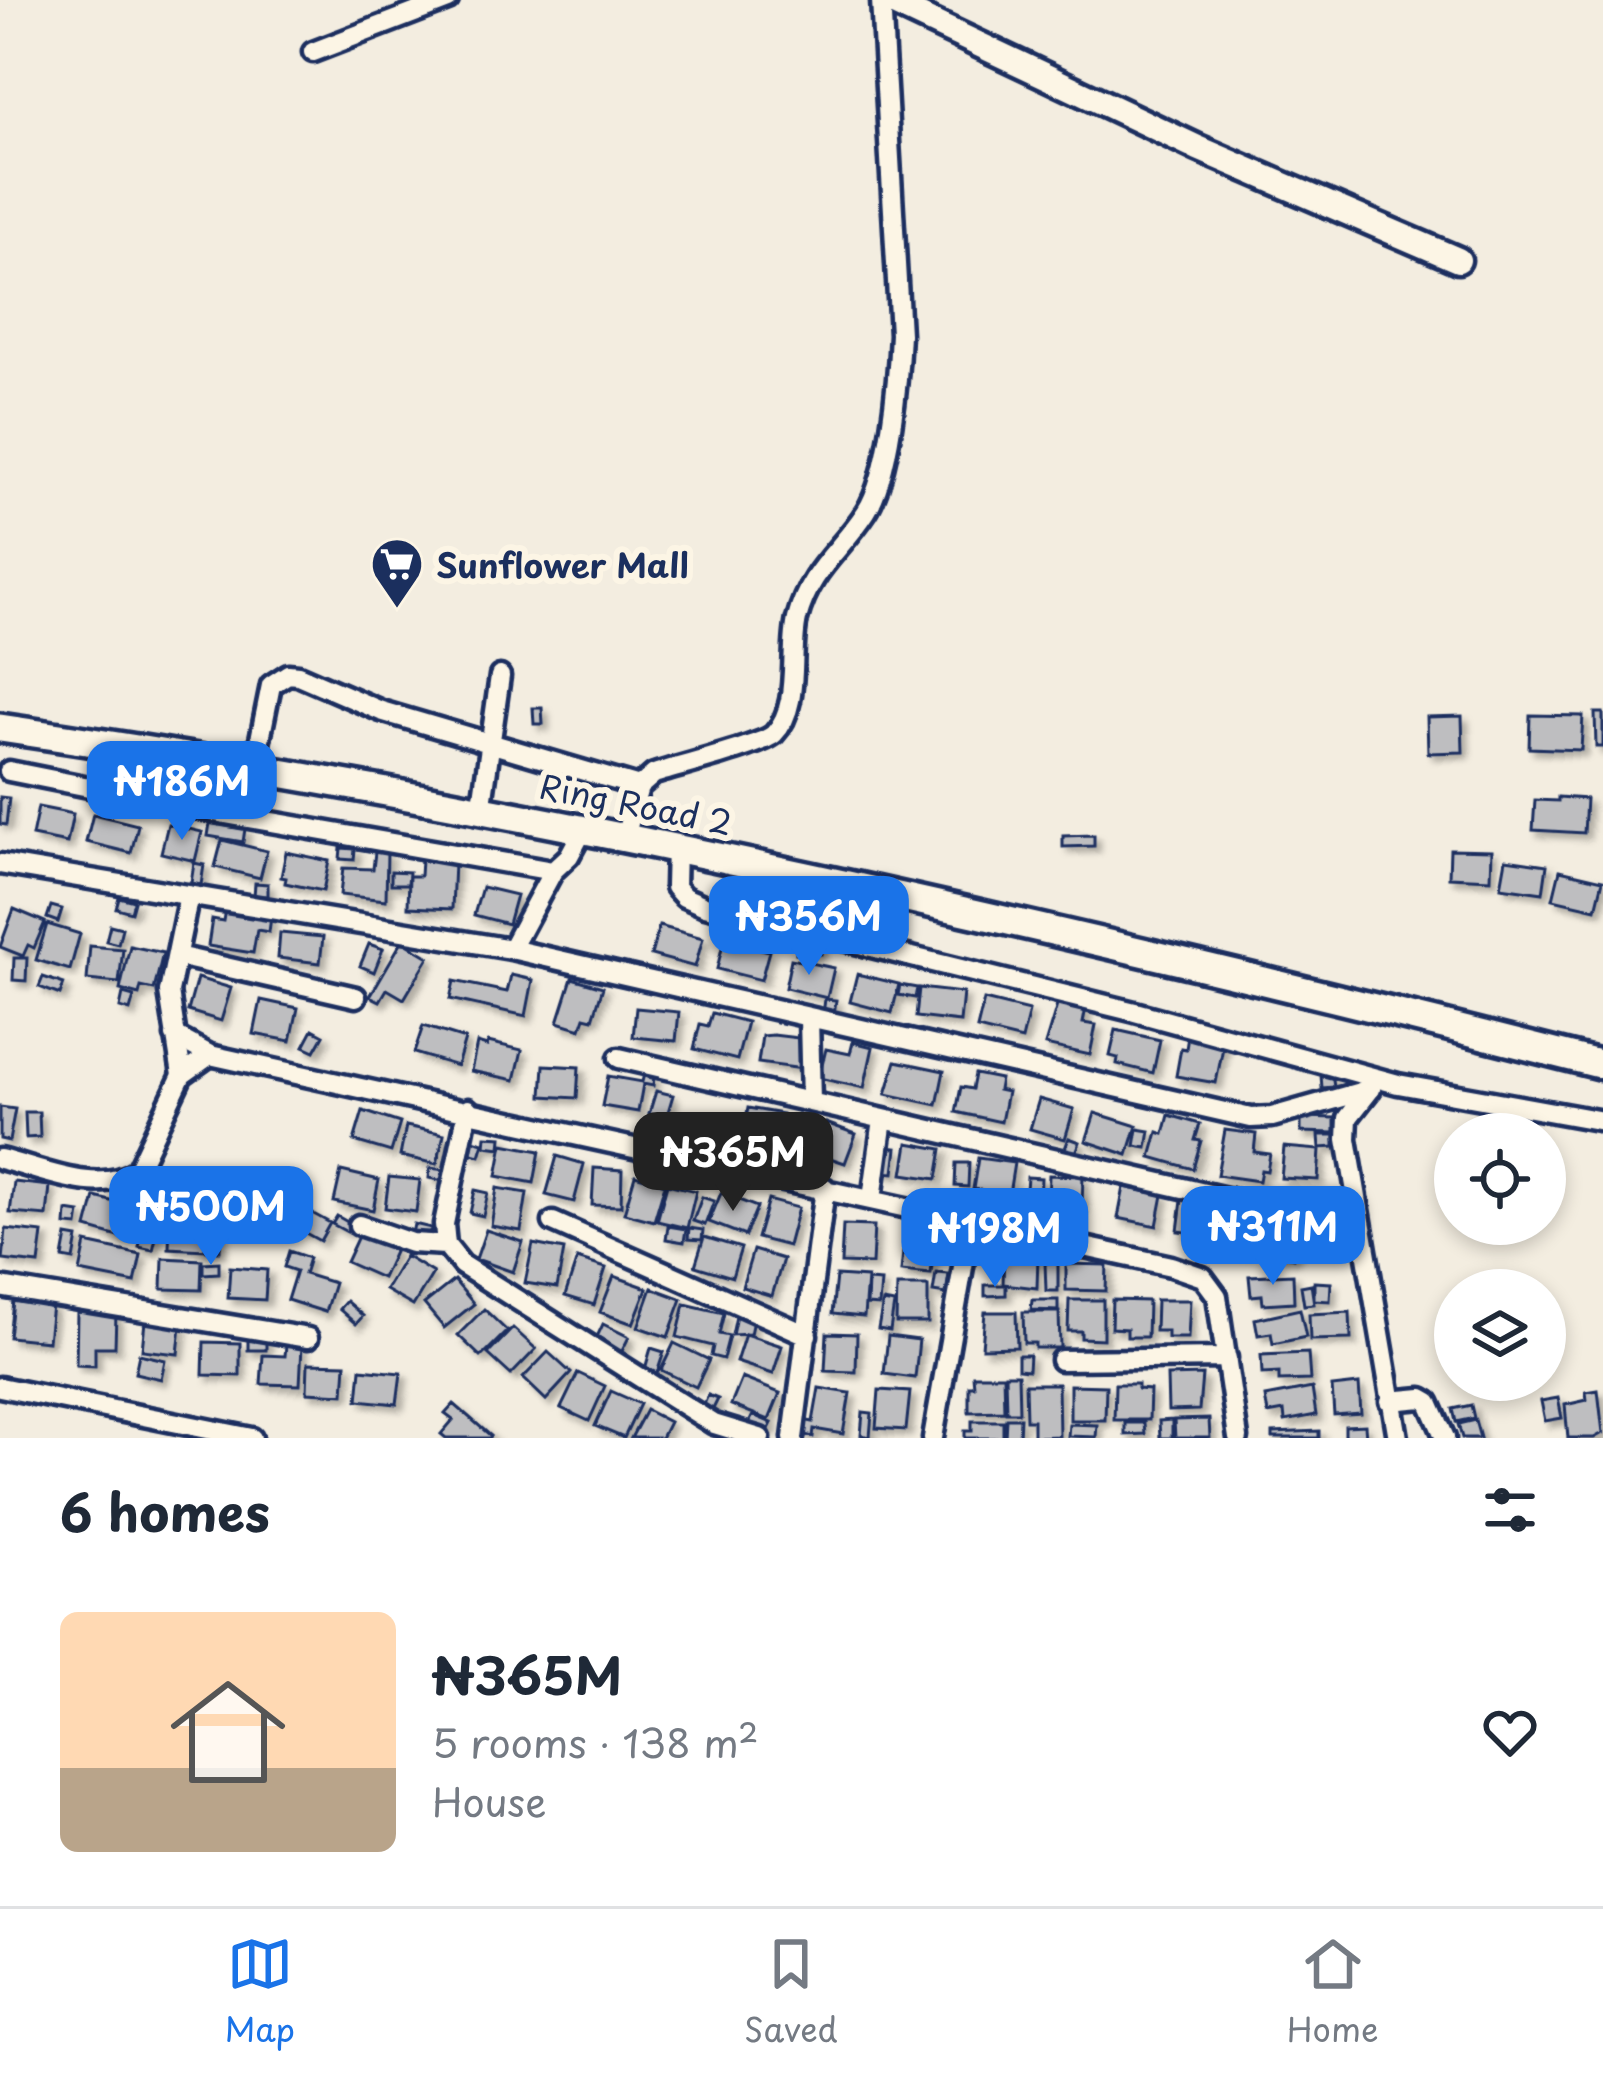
<!DOCTYPE html>
<meta charset="utf-8">
<style>
body{margin:0;font-family:"Playpen Sans",sans-serif;background:#f6f6f7;color:#1f2937;height:100vh;display:flex;flex-direction:column;font-size:45px;white-space:nowrap}
*{box-sizing:border-box;margin:0}
p{font-size:39px;color:#747a83}
.icon{flex:none;width:66px;height:66px;fill:none;stroke:currentColor;stroke-width:2;stroke-linecap:round;stroke-linejoin:round}
.map{position:relative;height:1438px;overflow:hidden}
.drawer{display:flex;flex-direction:column;background:#fff;flex:1}
.drawer>*{flex:none}
.controls{position:absolute;left:1434px;top:1113px;display:grid;gap:24px}
.controls a{display:grid;place-items:center;width:132px;height:132px;border-radius:50%;background:#fff;box-shadow:0 6px 18px #0003;font-size:60px}
.price{position:absolute;translate:-50% -102px;padding:0 27px;border-radius:24px;background:#1a73e8;color:#fff;font-size:39px;line-height:78px;filter:drop-shadow(0 3px 6px #0008)}
.price::after{content:'';position:absolute;left:50%;top:72px;width:36px;height:27px;margin-left:-18px;background:inherit;clip-path:polygon(0 0,100% 0,50% 100%)}
.price.on{background:#222;color:#fff}
ul{padding:0;list-style:none}
li{display:flex;align-items:center;gap:36px;height:300px;padding:0 60px}
li span{display:grid;place-items:center;flex:none;width:336px;height:240px;border-radius:18px;color:#555}
li>.icon{margin-inline-start:auto}
span .icon{width:144px;height:144px;fill:#fffc;stroke-width:1}
li b{font-size:51px}
h2{display:flex;justify-content:space-between;align-items:center;height:144px;padding:0 60px;font-size:51px}
.tabs{display:flex;justify-content:space-around;align-items:center;height:168px;border-top:3px solid #e0e1e3;background:#fff;font-size:33px;color:#747a83}
.tabs a{display:grid;justify-items:center;gap:6px}
.tabs .on{color:#1a73e8}
.map>svg:first-child{display:block}
</style>
<div class="map">
<svg width="1603" height="1438" viewBox="0 0 1603 1438">
<defs>
<filter id="shadow"><feDropShadow dx="5.5" dy="5.5" stdDeviation="3" flood-color="#0004"/></filter>
</defs>
<rect width="100%" height="100%" fill="#f3ede0"/>
<filter id="ink" filterUnits="userSpaceOnUse"><feTurbulence type="fractalNoise" baseFrequency=".00833" numOctaves="2"/><feDisplacementMap in="SourceGraphic" scale="24" xChannelSelector="R" yChannelSelector="G"/><feConvolveMatrix kernelMatrix="1 2 1 2 8 2 1 2 1" color-interpolation-filters="sRGB"/></filter>
<g filter="url(#ink)">
<path fill="#bebec0" stroke="#1b2f5e" stroke-width="3" filter="url(#shadow)" d="M533 708H542L543 724H534Z
M1595 713H1603V747H1596Z
M1530 715 1583 716 1581 750 1529 748Z
M1462 716 1463 752 1428 753 1427 717Z
M0 797 9 798 6 825 0 824Z
M1558 797 1586 799 1584 833 1533 830 1535 800 1558 801Z
M38 807 73 814 67 843 32 836Z
M93 814 138 825 131 853 86 842Z
M210 823 245 829 243 842 208 836Z
M168 824 202 832 195 861 161 853Z
M1094 835V846L1063 847V836Z
M222 840 267 851 260 878 215 867Z
M341 848 355 849 354 860 340 859Z
M1450 849 1492 850 1491 879 1449 877Z
M286 852 329 861 323 891 285 883 286 878 281 877Z
M375 852 387 853 386 900 340 895 343 868 373 869Z
M1506 859 1547 865 1543 893 1501 887Z
M421 860 454 862 452 909 408 907 409 876H420Z
M194 863 204 865 201 885 191 883Z
M1560 870 1603 880 1596 909 1553 899Z
M391 871 409 872 408 884H391Z
M255 883 268 884V896H254Z
M482 887 516 895 508 924 474 915Z
M119 897 134 901 131 912 116 908Z
M51 906 62 909 58 922 47 918Z
M14 909 45 922 34 948 28 945 23 956 0 947Z
M225 909 271 917 269 932 257 930 253 953 208 946 212 919 223 921Z
M47 924 80 934 70 970 36 960Z
M110 925 122 928 118 944 106 941Z
M659 926 703 938 695 967 651 955Z
M280 933 323 937 320 963 278 958Z
M724 939 769 951 761 980 717 969Z
M402 941 429 957 404 999 387 989 380 1001 370 996Z
M797 941 821 942V954L796 953Z
M369 944 383 949 374 972 360 966Z
M90 946 123 949 119 983 87 980Z
M130 946 163 953 154 990 141 987 139 995 120 990Z
M14 958H27L26 981 13 980Z
M791 959 834 968 827 998 785 988Z
M857 974 899 984 892 1013 850 1002Z
M511 975 533 980 526 1016 450 999 454 981 507 992Z
M43 977 64 984 60 995 39 987Z
M197 978 231 988 221 1021 188 1011Z
M572 978 603 987 593 1019 585 1017 581 1029 558 1022Z
M900 985 917 988 915 998 898 995Z
M919 988 963 993 960 1022 916 1017Z
M123 994 134 997 130 1011 120 1008Z
M825 999 836 1000 834 1015 823 1014Z
M261 1000 298 1008 291 1041 254 1034Z
M984 1000 1029 1011 1022 1040 977 1029Z
M1058 1002 1086 1008 1083 1023 1096 1025 1090 1055 1045 1045Z
M636 1008 679 1012 676 1041 633 1037Z
M712 1013 747 1022 737 1060 694 1049 700 1024 708 1026Z
M423 1026 465 1039 457 1066 414 1053Z
M313 1029 324 1035 315 1051 304 1046Z
M1116 1030 1160 1040 1153 1073 1117 1064 1118 1058 1110 1056Z
M773 1035 807 1039 803 1069 758 1063 762 1036Z
M1188 1036 1224 1042 1216 1083 1176 1076 1181 1048 1186 1049Z
M488 1042 522 1050 515 1080 471 1071 477 1043 487 1046Z
M853 1042 873 1047 864 1088 819 1078 826 1049 850 1054Z
M896 1061 944 1071 937 1105 886 1094Z
M544 1065 579 1067 577 1098 542 1096Z
M644 1074 654 1076 653 1086 643 1084 638 1112 602 1106 608 1076 642 1082Z
M975 1074 1000 1079 998 1090 1007 1092 1001 1122 956 1112 961 1087 972 1089Z
M1332 1074 1334 1087 1322 1088 1321 1075Z
M656 1091 673 1095 666 1119 649 1114Z
M1039 1099 1074 1109 1065 1139 1030 1129Z
M0 1107 15 1109 9 1141 0 1139Z
M748 1108 782 1114 776 1146 742 1139Z
M363 1111 400 1123 391 1152 354 1141Z
M25 1112H39L40 1137 26 1138Z
M1095 1113 1137 1126 1128 1155 1086 1141Z
M723 1115 742 1118 736 1147 717 1143Z
M1169 1115 1200 1124 1195 1140 1201 1141 1193 1169 1151 1157 1158 1132 1164 1134Z
M1301 1117 1335 1118V1133L1301 1132Z
M826 1123 856 1134 845 1163 815 1153Z
M406 1126 444 1134 437 1164 400 1156Z
M1138 1129 1150 1131 1147 1148 1135 1146Z
M1225 1130 1256 1134 1254 1152 1270 1154 1267 1171 1261 1170 1259 1181 1217 1175Z
M1319 1135H1335V1147L1320 1148Z
M486 1136 502 1137 501 1148 485 1146Z
M1069 1138 1080 1142 1075 1155 1064 1151Z
M473 1140 484 1143 480 1156 469 1153Z
M908 1143 942 1149 937 1179 903 1174Z
M503 1144 540 1151 534 1183 497 1176Z
M885 1147 897 1148 894 1173 882 1172Z
M1284 1147 1320 1150 1318 1180 1281 1178Z
M557 1156 584 1164 574 1202 546 1195Z
M978 1158 1014 1163 1009 1194 973 1189Z
M956 1163H969L968 1187 955 1186Z
M430 1168 445 1170 443 1181 429 1178Z
M594 1168 622 1170 621 1206 592 1205Z
M341 1171 379 1180 373 1210 334 1202Z
M635 1175 665 1184 654 1221 624 1213Z
M1049 1175 1083 1176 1082 1206 1048 1205Z
M389 1177 420 1180 416 1212 385 1208Z
M1027 1177 1041 1178 1040 1203 1025 1202Z
M14 1182 50 1186 47 1216 10 1213Z
M667 1184 696 1191 687 1228 657 1221Z
M1124 1187 1163 1195 1157 1226 1118 1218Z
M497 1188 527 1193 521 1231 491 1226Z
M475 1190 488 1193 483 1216 470 1213Z
M721 1193 757 1207 745 1236 709 1222Z
M95 1197 131 1206 122 1238 87 1228Z
M702 1197 714 1201 705 1225 693 1221Z
M1339 1197 1341 1216 1331 1217 1329 1198Z
M768 1200 798 1208 788 1246 757 1238Z
M1182 1200 1215 1204 1211 1235 1178 1231Z
M67 1211 80 1213 78 1226 66 1225Z
M310 1212 330 1223 320 1241 300 1230Z
M214 1213 224 1214 222 1231 211 1229Z
M337 1216 351 1224 347 1232 332 1224Z
M145 1218 160 1222 153 1250 139 1247Z
M170 1219 207 1220 205 1250 169 1248Z
M1265 1222 1300 1230 1293 1258 1258 1250Z
M414 1224 431 1228 428 1238 412 1234Z
M843 1225 874 1226 872 1264 841 1263Z
M668 1226 686 1229 684 1242 666 1239Z
M1229 1226 1245 1227 1243 1251 1227 1249Z
M689 1228 703 1230 702 1240 688 1239Z
M6 1229 43 1233 39 1264 3 1260Z
M486 1230 523 1242 513 1272 476 1259Z
M905 1233 935 1236 931 1274 901 1271Z
M208 1234 221 1235 220 1251H207Z
M359 1234 395 1250 382 1278 346 1262Z
M67 1236 78 1238 74 1260 63 1258Z
M704 1237 741 1248 732 1277 695 1266Z
M86 1243 141 1255 135 1283 80 1272Z
M533 1244 564 1250 557 1288 525 1283Z
M753 1250 783 1259 772 1296 742 1287Z
M289 1251 309 1258 304 1274 334 1283 325 1312 287 1300 296 1271 284 1267Z
M1004 1254 1038 1255 1037 1288 1003 1284Z
M405 1256 433 1273 413 1306 385 1290Z
M163 1258 202 1260 201 1290 162 1289Z
M577 1259 606 1268 594 1305 565 1296Z
M219 1262V1273L203 1274V1263Z
M1058 1262V1291H1046L1045 1263Z
M1066 1264 1107 1265 1106 1291 1066 1290Z
M230 1267 267 1270 265 1300 228 1298Z
M936 1273 949 1274 946 1294 933 1292Z
M1293 1274 1294 1302 1263 1304 1262 1295 1251 1296 1249 1276Z
M614 1276 647 1288 633 1324 600 1312Z
M836 1276 867 1278 864 1317 832 1314Z
M454 1280 474 1304 444 1328 424 1304Z
M868 1281 881 1282 879 1306 867 1305Z
M1314 1282 1331 1283 1330 1301 1314 1300Z
M1311 1284 1314 1304 1304 1305 1301 1286Z
M985 1285H1006V1295L985 1296Z
M897 1286H928V1323H896Z
M652 1288 682 1299 668 1337 638 1327Z
M1032 1300H1058V1311L1031 1310Z
M1069 1300H1103V1339L1081 1338V1331H1068Z
M1112 1300 1148 1301 1147 1337H1127V1329L1111 1328Z
M1156 1300H1190L1188 1338H1167V1331H1155Z
M13 1301 52 1305 48 1341 9 1337Z
M346 1301 363 1316 356 1324 339 1309Z
M883 1302 894 1304 890 1331 878 1329Z
M685 1304 724 1313 719 1334 729 1336 723 1359 711 1356 713 1346 677 1337Z
M484 1309 507 1331 481 1357 458 1335Z
M1300 1309 1306 1337 1273 1344 1271 1333 1258 1335 1255 1319Z
M77 1312 116 1313 115 1347H95V1366L76 1365Z
M985 1312H1016L1017 1347 982 1348Z
M1023 1312H1059L1060 1348H1035V1343H1024Z
M1350 1312 1351 1339 1310 1340 1309 1314Z
M736 1316 753 1320 750 1334 732 1335Z
M145 1321 181 1325 178 1354 142 1350Z
M603 1324 629 1337 621 1353 595 1341Z
M513 1328 536 1349 511 1375 488 1354Z
M827 1333 857 1334 856 1372 825 1371Z
M745 1334 782 1346 773 1374 736 1362Z
M888 1336 919 1340 915 1378 884 1374Z
M248 1337 266 1338V1350H248Z
M204 1342 240 1343V1376L203 1375Z
M674 1343 709 1360 696 1387 661 1370Z
M286 1345 302 1346 300 1385 261 1384 263 1355 285 1356Z
M651 1348 664 1352 657 1373 645 1369Z
M548 1352 571 1373 546 1400 523 1378Z
M1308 1353 1310 1380 1279 1381V1373L1262 1374 1261 1355Z
M139 1354 165 1360 161 1379 135 1373Z
M1018 1355H1029L1028 1370 1018 1369Z
M308 1363 346 1364 344 1394 307 1392Z
M361 1369 401 1373 397 1404 358 1400Z
M578 1373 605 1386 589 1421 561 1408Z
M1005 1374H1018L1019 1412H1006Z
M973 1375H1003L1004 1411 969 1412V1386H974Z
M1202 1375 1199 1410 1168 1411 1167 1376Z
M742 1378 780 1393 769 1420 731 1405Z
M1025 1384H1058L1059 1436 1033 1437V1420H1026Z
M1115 1384H1138V1389L1150 1390 1149 1420H1114Z
M1359 1384 1361 1413 1334 1415 1332 1387Z
M1070 1385 1106 1386 1105 1420H1070Z
M819 1388 850 1393 843 1434 814 1429 813 1437 801 1434 803 1420 813 1422Z
M1312 1388 1316 1415 1285 1421 1284 1411 1268 1414 1265 1397Z
M879 1390 910 1392 906 1430 876 1428Z
M1598 1390 1603 1433 1594 1438H1568L1565 1405 1587 1400 1586 1392Z
M611 1391 640 1404 624 1438 595 1426Z
M708 1395 718 1399 711 1413 702 1409Z
M1558 1398 1562 1418 1545 1421 1541 1401Z
M454 1404 491 1436 489 1438H446L441 1434 453 1420 445 1414Z
M1471 1405 1474 1418 1456 1422 1453 1409Z
M646 1410 669 1422 661 1438H631Z
M863 1412 872 1413 870 1437 861 1435Z
M753 1415 772 1423 768 1431 749 1423Z
M1006 1418H1020L1019 1438H1005Z
M1209 1419 1210 1438H1175L1174 1420Z
M1172 1420V1438H1160L1159 1421Z
M1475 1420 1480 1438H1462L1458 1424Z
M972 1421H1003V1438H965V1431H972Z
M1125 1423H1144L1145 1434 1125 1435Z
M1069 1424 1097 1425 1096 1437 1068 1436Z
M1365 1425 1366 1438H1345V1426Z
M1319 1431V1438H1273V1433Z"/>
<g fill="none" stroke-linecap="round" stroke-linejoin="round">
<g stroke="#1b2f5e" stroke-width="27">
<path id="street" d="M313 52 448 0
M254 769 271 685 288 674 298 675 381 711 639 787
M9 771 214 812 553 871
M481 811 500 676
M625 837 639 787 654 774C676 767 763 745 774 734 801 706 789 654 797 619 810 569 840 552 866 512 890 475 898 379 900 334L881 0
M676 846 675 887 684 897 705 906 1135 1012 1398 1084 1603 1121
M0 864 511 949 1251 1118 1272 1117 1371 1089
M511 949 553 871 569 856 583 830
M177 956 356 997
M809 1018 811 1102
M175 1036 210 1055 1171 1266 1203 1277 1217 1296 1238 1438
M619 1058 1248 1203
M182 1075 169 992 189 895
M1370 1090 1348 1118 1347 1139 1398 1438
M468 1109 444 1224 446 1245 462 1265 714 1424 760 1438
M0 1159C42 1169 99 1197 137 1170L182 1075 210 1055
M872 1199 883 1119
M553 1222 807 1335
M359 1225 411 1243 446 1245
M0 1287 308 1338
M1061 1360 1227 1358
M0 1387 252 1438
M1390 1401 1422 1398 1429 1402 1445 1438
M793 1438 825 1188
M933 1438 971 1221"/>
</g>
<g stroke="#1b2f5e" stroke-width="33">
<path id="secondary" d="M885 0 1198 148 1458 260"/>
</g>
<g stroke="#1b2f5e" stroke-width="36">
<path id="primary" d="M0 728C541 807 1074 931 1603 1065"/>
</g>
<use href="#street" stroke="#fcf5e5" stroke-width="18"/>
<use href="#secondary" stroke="#fcf5e5" stroke-width="24"/>
<use href="#primary" stroke="#fcf5e5" stroke-width="27"/>
</g>
</g>
<defs>
<g id="supermarket-pin" transform="scale(2.7)"><path d="M0 17L-7.5 6A9.5 9.5 0 1 1 7.5 6Z" fill="#1b2f5e" stroke="#fcf5e5"/><path d="M-6-5.5h2.5l.6 2H6L4.5 2H-2.5L-4.4-4H-6ZM-1.5 3.2a1.3 1.3 0 1 0 .1 0ZM3 3.2a1.3 1.3 0 1 0 .1 0Z" fill="#fff"/></g>
</defs>
<g fill-rule="evenodd">
<use href="#supermarket-pin" x="397" y="564"/>
</g>
<g text-anchor="middle" dominant-baseline="central" stroke-width="12" stroke-linejoin="round" paint-order="stroke">
<g font-size="33" font-weight="bold" fill="#1b2f5e" stroke="#fcf5e5" text-anchor="start">
<text x="436" y="564">Sunflower Mall</text>
</g>
<g font-size="33" fill="#1b2f5e" stroke="#fcf5e5">
<text transform="translate(636 803) rotate(11)">Ring Road 2</text>
</g>
</g>
</svg>
<div class="controls">
<a><svg class="icon" aria-label="locate" viewBox="0 0 24 24"><circle cx="12" cy="12" r="6"/><path d="M12 2v4M12 18v4M2 12h4M18 12h4"/></svg></a>
<a><svg class="icon" aria-label="layers" viewBox="0 0 24 24"><path d="M12 4l9 5-9 5-9-5zM3 14l9 5 9-5"/></svg></a>
</div>
<b class="price" style="left:182px;top:843px">₦186M</b>
<b class="price" style="left:809px;top:978px">₦356M</b>
<b class="price on" style="left:733px;top:1214px">₦365M</b>
<b class="price" style="left:211px;top:1268px">₦500M</b>
<b class="price" style="left:1273px;top:1288px">₦311M</b>
<b class="price" style="left:995px;top:1290px">₦198M</b>
</div>
<section class="drawer">
<h2>6 homes<svg class="icon" aria-label="filters" viewBox="0 0 24 24"><path d="M4 7h16M4 17h16"/><circle cx="9" cy="7" r="2"/><circle cx="15" cy="17" r="2"/></svg></h2>
<ul>
<li><span style="background:linear-gradient(#ffd9b3 65%,#b9a48a 0)"><svg class="icon" aria-label="home" viewBox="0 0 24 24"><path d="M3 11l9-7 9 7M6 9v11h12V9"/></svg></span><div><b>₦365M</b><p>5 rooms · 138 m²</p><p>House</p></div><svg class="icon" aria-label="heart" viewBox="0 0 24 24"><path d="M12 20l-8-8c-3-5 5-10 8-4 3-6 11-1 8 4z"/></svg></li>
</ul>
</section>
<nav class="tabs">
<a class="on"><svg class="icon" aria-label="map" viewBox="0 0 24 24"><path d="M3 6l6-2 6 2 6-2v14l-6 2-6-2-6 2zM9 4v14M15 6v14"/></svg>Map</a>
<a><svg class="icon" aria-label="saved" viewBox="0 0 24 24"><path d="M7 4h10v16l-5-4-5 4z"/></svg>Saved</a>
<a><svg class="icon" aria-label="home" viewBox="0 0 24 24"><path d="M3 11l9-7 9 7M6 9v11h12V9"/></svg>Home</a>
</nav>
